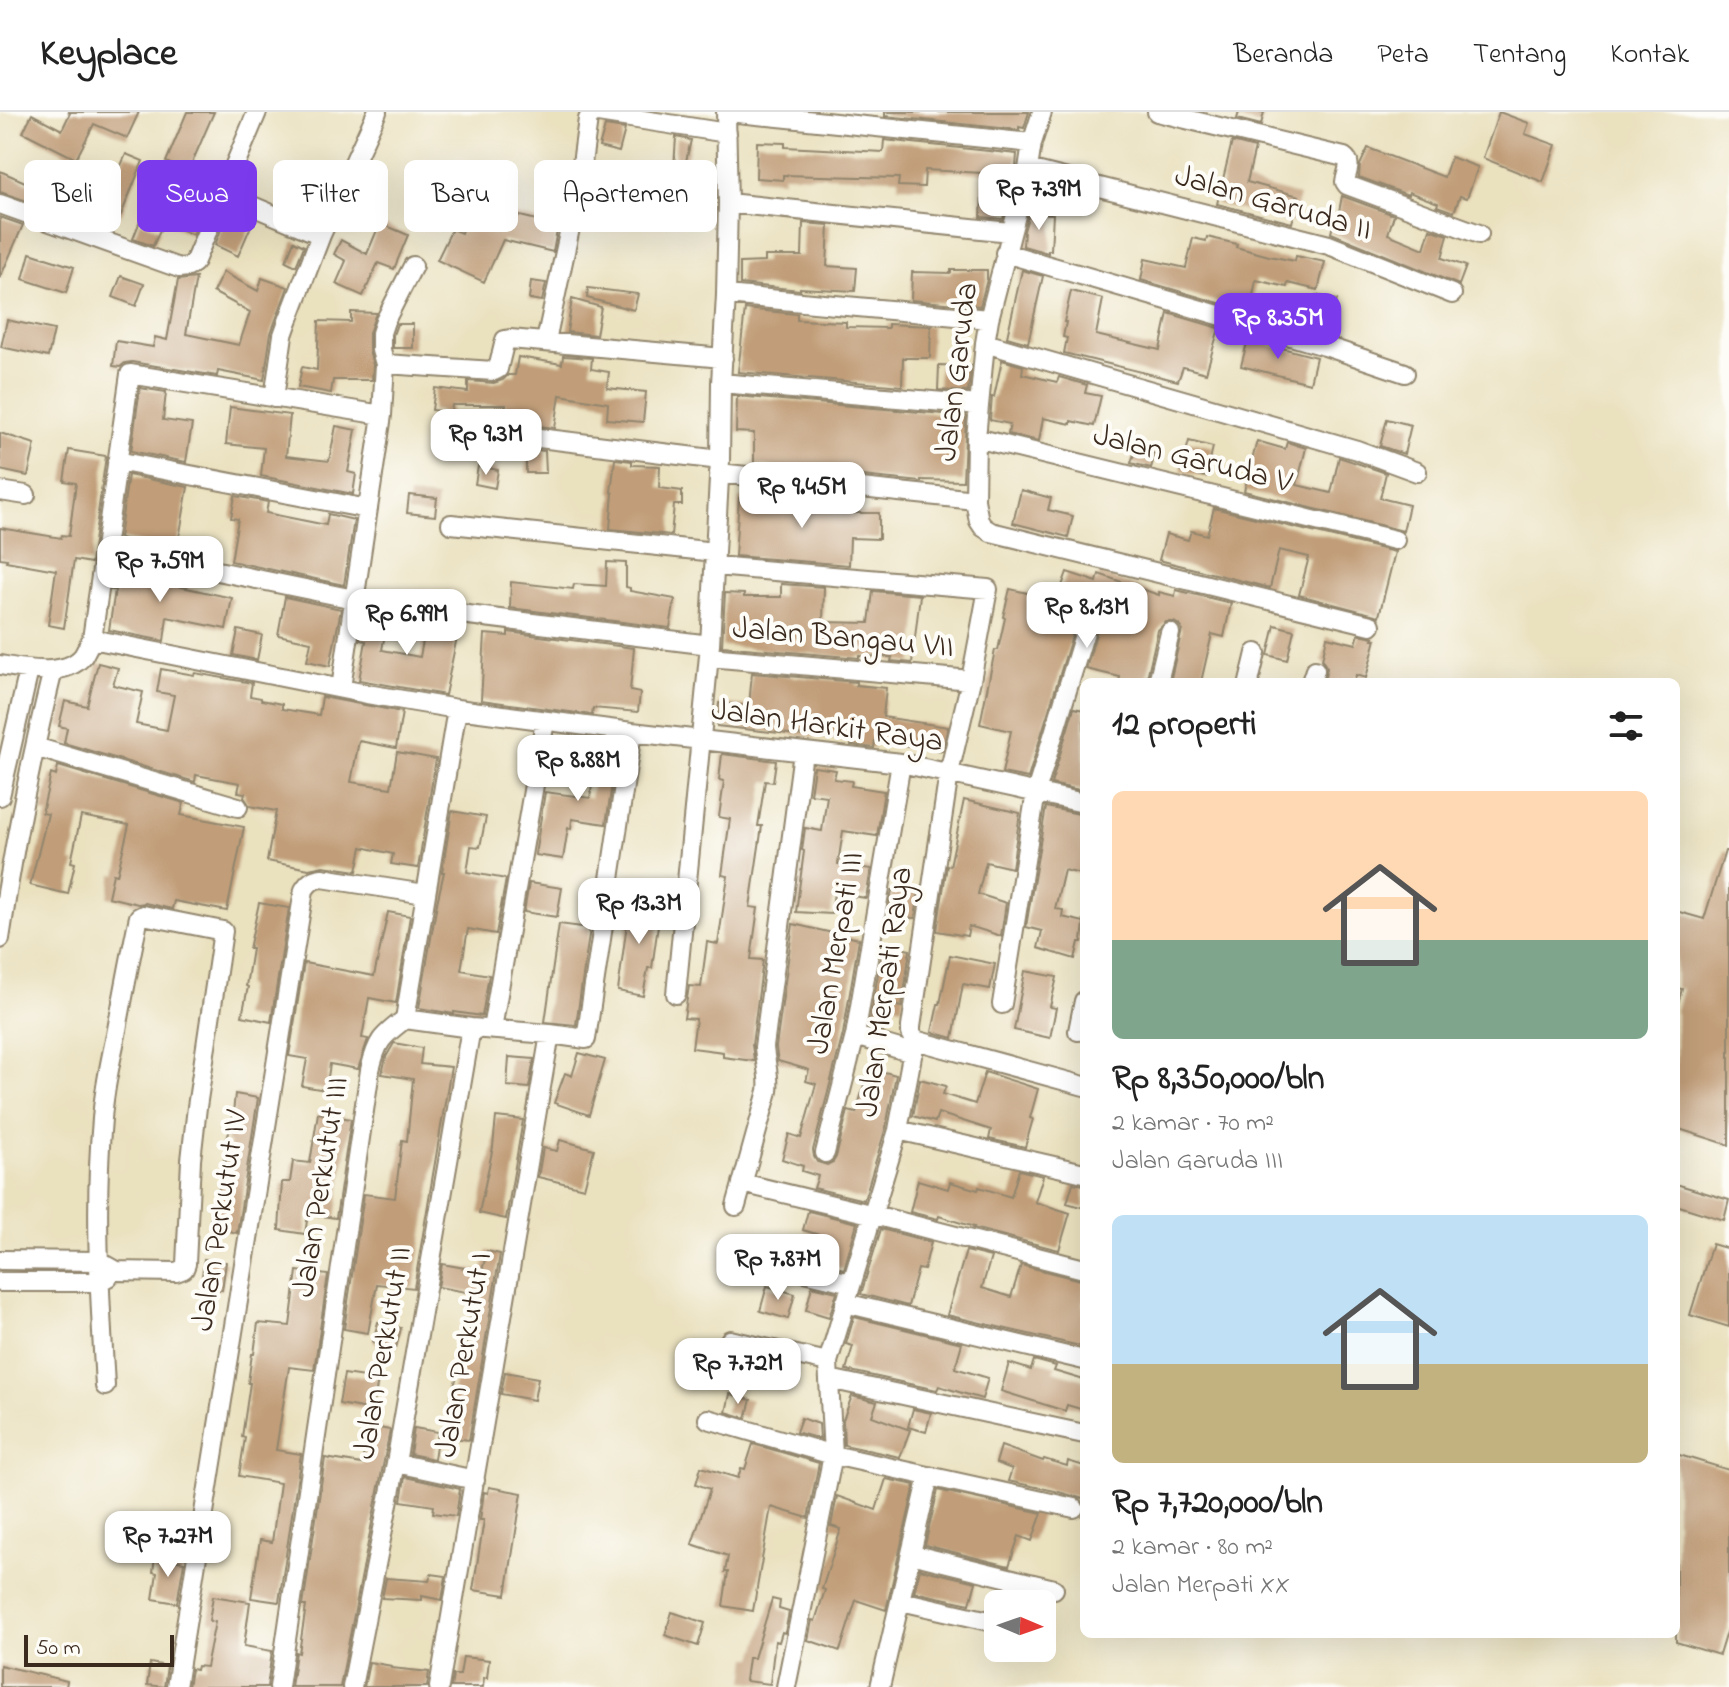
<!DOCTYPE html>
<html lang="id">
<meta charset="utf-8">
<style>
body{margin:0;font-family:"Indie Flower",sans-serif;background:#f2f2f2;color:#222;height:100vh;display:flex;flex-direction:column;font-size:30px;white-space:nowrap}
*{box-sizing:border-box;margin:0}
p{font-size:26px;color:#767676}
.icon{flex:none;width:44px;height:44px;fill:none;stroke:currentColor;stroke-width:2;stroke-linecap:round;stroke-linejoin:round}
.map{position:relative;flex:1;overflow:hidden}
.panel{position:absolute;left:1080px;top:566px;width:600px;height:960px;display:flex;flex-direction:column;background:#fff;border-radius:12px;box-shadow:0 8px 32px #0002}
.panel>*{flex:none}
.hud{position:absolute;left:24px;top:48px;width:760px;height:72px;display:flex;gap:16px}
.needle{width:52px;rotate:92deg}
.fabs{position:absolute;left:984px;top:1478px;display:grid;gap:16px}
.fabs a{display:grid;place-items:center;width:72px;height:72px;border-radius:12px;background:#fff;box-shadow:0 8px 32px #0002;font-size:40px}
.scale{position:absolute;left:24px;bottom:20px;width:150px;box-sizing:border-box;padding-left:8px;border:4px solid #3b2a1e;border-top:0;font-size:22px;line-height:28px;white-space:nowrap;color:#3b2a1e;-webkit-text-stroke:6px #fdfcf7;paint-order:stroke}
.price{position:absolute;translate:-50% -68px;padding:0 18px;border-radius:16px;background:#fff;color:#222;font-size:26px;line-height:52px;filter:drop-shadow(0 2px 4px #0008)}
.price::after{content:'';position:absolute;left:50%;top:48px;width:24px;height:18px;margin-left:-12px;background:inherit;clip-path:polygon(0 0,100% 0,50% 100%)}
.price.on{background:#7c3aed;color:#fff}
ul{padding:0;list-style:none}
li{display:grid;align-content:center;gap:16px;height:424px;padding:0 32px}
li span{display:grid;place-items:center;height:248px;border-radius:12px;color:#555}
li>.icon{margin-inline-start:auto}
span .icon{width:144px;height:144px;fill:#fffc;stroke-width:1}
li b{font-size:34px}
h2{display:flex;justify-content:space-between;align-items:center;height:96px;padding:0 32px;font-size:34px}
.tag{padding:0 28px;border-radius:12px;background:#fff;box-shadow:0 8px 32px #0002;font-size:28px;line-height:72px}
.tag.on{background:#7c3aed;color:#fff}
header{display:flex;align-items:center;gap:48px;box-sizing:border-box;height:112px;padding:0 40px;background:#fff;border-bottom:2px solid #e0e0e0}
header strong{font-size:38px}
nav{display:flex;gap:44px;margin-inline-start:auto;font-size:28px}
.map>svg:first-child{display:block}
</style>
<header>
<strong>Keyplace</strong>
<nav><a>Beranda</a><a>Peta</a><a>Tentang</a><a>Kontak</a></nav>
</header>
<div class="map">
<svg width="1729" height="1575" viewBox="0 0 1729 1575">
<rect width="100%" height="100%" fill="#fdfcf7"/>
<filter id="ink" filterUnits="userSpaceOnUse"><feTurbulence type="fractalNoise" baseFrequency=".0125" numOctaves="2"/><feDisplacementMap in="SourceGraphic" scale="16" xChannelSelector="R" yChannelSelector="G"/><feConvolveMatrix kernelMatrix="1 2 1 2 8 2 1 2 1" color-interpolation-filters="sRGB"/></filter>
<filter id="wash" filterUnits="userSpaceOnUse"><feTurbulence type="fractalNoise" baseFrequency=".006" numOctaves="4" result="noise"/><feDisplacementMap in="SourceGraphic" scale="32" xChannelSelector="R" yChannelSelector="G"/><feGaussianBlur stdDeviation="1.8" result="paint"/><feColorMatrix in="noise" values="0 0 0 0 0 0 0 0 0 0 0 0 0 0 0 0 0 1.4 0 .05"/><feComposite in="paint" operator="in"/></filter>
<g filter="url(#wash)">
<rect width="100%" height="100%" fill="#eae1bf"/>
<g id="blocks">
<path fill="#c19e79" d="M68 0H139L127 26 94 12 76 47 23 20 32 2 62 18 70 1Z
M187 0H214L188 60 166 50Z
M885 0H1029L1024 16 1019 15V18L885 4Z
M1239 0H1264L1261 13 1237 7Z
M1499 0 1529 11 1525 22 1556 33 1543 70 1483 46Z
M605 14 625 17 619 40 599 35Z
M676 25 691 28 683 62 696 65 687 106 671 102Z
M884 28 1017 42 1016 55 1003 107 981 105 983 61 925 58 924 75 898 74 899 66 783 63V68L756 66 757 30 785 31V35L883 40Z
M1232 30 1255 36 1247 70 1299 84 1292 111 1217 92Z
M1368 36 1444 65 1451 45 1478 55 1467 86 1460 84 1454 100 1437 94 1438 91 1409 80 1408 83 1359 65 1360 53Z
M126 42 143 49 121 103 102 95 92 112 76 106 90 81 73 70 87 47 116 65Z
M0 59 39 76 33 91 0 80Z
M608 62 636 68 630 93 602 87Z
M480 70 506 80 499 99 558 113 553 140 503 128 484 170 437 148 452 117 461 121Z
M1342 84 1394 103 1388 122 1424 137 1430 117 1448 123 1442 146 1466 154 1459 173 1331 121 1335 104 1338 105Z
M183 92 202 100 193 123 173 114Z
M1029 101 1053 102 1051 138H1048V141L1023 134 1024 119Z
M0 105 23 113 0 166Z
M236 107 251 114 238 144 215 133 224 110 233 114Z
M140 109 160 118 153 134 133 127Z
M380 111 408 123 394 157 378 151 363 184 336 172 346 149 334 142 341 128 367 142Z
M803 111 829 113 827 154 857 156 855 179 800 176V178L740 172V151L765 150V144H802Z
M1207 125 1237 132 1236 135 1269 144 1295 149 1296 144 1325 150 1318 178 1288 171 1287 175 1256 168 1250 200 1141 168 1145 147 1186 156 1193 126 1206 129Z
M294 129 304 134 296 154 286 149Z
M30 141 74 155 66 181 23 167Z
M951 158H987V167L980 194 911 188 912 160 951 161Z
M1022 158 1043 164 1028 231 1007 225Z
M223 160 258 179 262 166 288 175 271 221 264 268 218 259 217 264 132 250 125 251 120 255 113 254 116 229 153 235 155 225 167 228 178 168 196 166 186 222 239 233 250 200 213 180Z
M121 164 144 172 136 194 113 185Z
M531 169 546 171 542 189 529 187Z
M588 176 638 182 634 198 587 186Z
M1071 179 1103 187 1096 223 1160 238 1168 201 1219 216 1206 261 1183 255 1178 269 1064 241 1067 226 1063 225 1066 210H1064Z
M1316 183 1337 188 1329 222 1308 216Z
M572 187 601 195 596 223 567 220Z
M745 197 797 202V208L846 210V215L888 216V212L931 214 930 246H903L902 274 738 260Z
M351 200 376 201 369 221V238L373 253 372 268H333L331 281 298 275 302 255 317 258 319 209 351 210Z
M7 208 54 218 48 245 1 235Z
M397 212H413V236H393V223Z
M1248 227 1316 245 1310 271 1241 254Z
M563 244 592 246 591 257 609 260 607 276 646 280 643 310 607 307 608 291 560 283 555 316 505 310 506 293H452L451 301 432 298 435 276 468 280V269L494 271 503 268 508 263H515L518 245 562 252Z
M1002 248 1023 254 1022 262 1057 270 1059 265 1087 273 1085 281 1101 284 1094 314 1071 309V312L1043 306 1039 329 1008 322 1010 312 990 308 992 285H994Z
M939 253 971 254 968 280 938 278Z
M140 276 166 280 163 308 192 312 186 350 131 339Z
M737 284 966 304 963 369 921 368V370L754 353V321L736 320Z
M230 295 290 303 286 344 329 349 336 314 356 318 348 360 356 362 353 382 261 364 264 336 226 332Z
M1387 307 1411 313 1404 342 1380 334Z
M0 321 35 332 28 364 0 358Z
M1189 329 1213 335 1206 365 1181 359Z
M1257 329 1285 337 1287 330 1306 336 1297 373 1331 381 1339 345 1386 361 1380 386 1409 393 1403 419 1244 379Z
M1136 336 1155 342 1151 356 1131 351Z
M526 337 545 339 546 361H526Z
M69 338 106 344 91 451 74 448 64 516 48 513 56 458 6 449 7 447 0 446V416L61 426 62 423 69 424 76 371 64 369Z
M615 347 632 349V353L660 354 659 376 682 379V393H674L671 423 610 417 613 381 611 380Z
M478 354 498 358 495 376 475 372Z
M128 363 188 375 177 438 119 426Z
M1021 378 1051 386 1048 398 1073 404 1068 425 1013 411Z
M805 382 853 387V401H879V427L850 426 849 453 735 444 739 386 805 395Z
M409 383 437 386 435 404 407 401Z
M235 384 268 390 266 401 326 413 328 402 354 408 344 473 231 449 238 407 231 406Z
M1214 396 1395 440 1379 504 1299 483 1309 445 1279 438 1270 476 1159 448 1166 422 1188 428 1191 419 1207 423Z
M115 450 152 458 150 468 232 486 226 517 167 505 164 529 109 518 115 478H111Z
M607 450 626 451V475L630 476V479L675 487 670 516 510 496 511 470 573 477 574 472 606 474Z
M1067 460 1097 470 1099 462 1159 483V480L1175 484 1176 478 1231 491 1224 525 1212 522 1201 570H1170L1182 518 1179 513 1174 510H1166L1158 518 1146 570H1119L1120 565 1086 557 1102 501 1099 495 1094 492 1088 491 1082 494 1079 500 1028 666 1002 661 1011 619 980 612 995 538H998L1005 506 1003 505 1010 477 1057 488Z
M781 472 824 475 823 510 869 511 873 479 920 483 912 551 891 549 892 545 859 544V546L722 534 725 481 744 482V485H781Z
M285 485 341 497 330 554 307 549 311 530 278 523Z
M365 495 389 500 382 538 420 545 426 513 458 520 445 583 359 568 366 529 360 528Z
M1275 513 1294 518 1287 548 1268 543Z
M238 518 262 523 257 548 233 543Z
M508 520 634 536 630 579 640 581 638 600 593 596 592 603 481 588 485 522 508 524Z
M1359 522 1374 525 1373 527H1376L1366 566 1356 563 1354 570H1324L1327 556 1322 548 1327 525 1356 532Z
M98 551 118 556 113 573 143 580 136 612 167 618 174 583 157 580 161 557 194 563 195 561 252 571 250 584 261 586V588L282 592V597L319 603 322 585 402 600 396 636 359 629 351 670 391 676 397 640 436 647 418 756 391 752 393 742 362 735 357 759 323 754 309 757 267 749 276 699 250 694 244 685 245 681 238 680 240 671 196 663 195 670 64 631 67 616 59 614 65 589 87 594Z
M752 561 856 570V573L886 576 883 605 948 615 942 639 875 629 874 636 851 633V629L717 614 719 591 749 594Z
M1074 596 1084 598V679L1051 672Z
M587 629 618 633 606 712 572 707 571 717 568 716 563 747 535 743 545 680 590 686 595 654 583 652Z
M722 642 776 649 773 670 765 669 758 714H762L750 795 758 796 751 847 763 848 752 933 754 949 723 945V940L692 936 696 907 684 906 689 874 701 875 707 830 718 832 728 764 722 763 730 707 719 705 724 669 719 668Z
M58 654 184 691 181 703 244 715 227 799 174 789 172 797 145 791 138 792 108 785 113 762 117 763 129 713 81 704 71 750 75 751 68 782 30 773 48 702 42 701 51 662 56 664Z
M814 655 836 658 834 667 852 669 851 674 884 679 877 724 843 719 838 752 871 757 866 786 834 781 831 802 796 800 804 739 802 738 805 716 822 719 827 684 810 682Z
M964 688 1020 701 1012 756 986 750 978 782 1006 791 1001 824 969 814 967 824 937 819 947 753 950 754Z
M1046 695 1084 703V763L1064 758 1055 797 1063 798 1062 805 1084 810 1082 830H1079L1075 847 1038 836 1042 819 1026 815Z
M452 699 486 705 480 735 471 734 467 760 506 767 496 822 468 817 461 858 489 863 482 904 454 900V902L419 896 437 791 444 760H442Z
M1725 739H1729V1033L1676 1016V898L1682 877 1676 876V799L1704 807Z
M529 771 562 776 557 805 524 800Z
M892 778 919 780 915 806 887 805Z
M630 788 661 792 652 856H648L643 884 618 879Z
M259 791 289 796 271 910 242 904 248 875 246 874 252 837H249Z
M388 800 410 804 396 891 369 886 362 926 368 927 358 957 330 952 326 978 302 974 307 947 289 944 304 851 374 864Z
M559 812 590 816 576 913 545 910Z
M793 812 859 827 843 922 813 1038 814 1045 817 1050 827 1053 833 1050 836 1045 848 999 856 1001 869 956 896 963 886 1015 864 1088 814 1076 818 1064 802 1059 803 1054 782 1047 789 1022 801 1026 816 972 806 969 809 958 778 949 777 944 776 935Z
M883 832 910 838 902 895 891 893 883 920 869 915Z
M950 843 995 852 990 877 963 872 953 926 932 920 938 892H940Z
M1025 859 1057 865 1050 895 1056 896 1050 926 1014 918Z
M394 931 422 936 420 952 451 955 414 1176 377 1172 368 1221 344 1217 364 1082 395 1086 402 1028 407 1029 413 967 382 962 386 945Z
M579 941 605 948 589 1003 554 991 565 961 572 964Z
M509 945 534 947 529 976 507 974Z
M985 960 1038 977 1030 1006 1033 1007 1025 1035 989 1027 991 1018 938 1001 935 1010 913 1004 920 967 946 974 943 982 975 992Z
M235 982 258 986 237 1121 209 1114 226 1048 224 1047 230 1031 226 1030 232 1011Z
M318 1001 351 1007 336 1106 308 1102 305 1122 279 1118 282 1070H290L293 1049 310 1051Z
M496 1005 523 1008 506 1107 479 1101 493 1035Z
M560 1028 594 1037 584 1076 538 1065 543 1036 557 1039Z
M1019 1058 1043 1064 1035 1090 1070 1101 1059 1138 973 1116 974 1115 939 1104 938 1107 910 1100 918 1068 948 1077 950 1070 978 1078 979 1075 1011 1085Z
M1073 1071 1084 1073V1096L1067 1091Z
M1676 1072 1729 1088 1724 1108 1676 1093Z
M808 1099 857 1111 844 1157 819 1151 826 1125 803 1118Z
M881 1117 931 1130 924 1158 918 1157 908 1194 861 1182Z
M1712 1132 1729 1137V1215L1690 1203Z
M487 1139 500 1142 469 1328 444 1325 449 1292 471 1214 469 1213 477 1182 438 1175 442 1152 482 1159Z
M966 1139 991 1145 982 1176 1011 1185 1021 1153 1084 1169V1235L947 1203Z
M204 1147 226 1150 222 1178 201 1175Z
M297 1159 328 1163 314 1258 289 1255 276 1338 301 1342 279 1490 251 1486 260 1428 272 1430 280 1371 239 1364 245 1326 242 1325 250 1271H248L252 1242H254L258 1211 290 1214Z
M767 1174 795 1182 788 1207 760 1199Z
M812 1174 837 1180 829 1205 806 1198Z
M854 1205 962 1231 955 1256 988 1266 982 1287 939 1274 937 1278 846 1258 853 1234 846 1232Z
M378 1210 401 1216 396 1236 373 1230Z
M1034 1248 1056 1254 1054 1259 1084 1268V1298L1067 1293 1065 1299 1001 1279 1009 1251 1031 1258Z
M505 1260 538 1266 534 1288 501 1282Z
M344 1262 378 1267 373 1298 339 1292Z
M730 1282 751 1288 746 1306 726 1300Z
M852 1284 877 1290 872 1304 910 1318 900 1345 844 1333 843 1308Z
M913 1297 931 1301 926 1320 908 1315Z
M801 1306 819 1312 820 1327 796 1320Z
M368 1314 390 1318 340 1575H291L296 1540 299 1541 306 1494H303L325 1346 362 1352Z
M414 1316 438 1320 434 1347 410 1342Z
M753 1332 819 1351 808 1406 771 1395 753 1499 723 1494 728 1460H725L728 1444 692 1432 710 1377 696 1372 701 1355 738 1366 741 1356 745 1357Z
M1001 1334 1043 1349 1044 1347 1067 1354 1068 1349 1084 1354V1387L1055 1379 1008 1369 1012 1357 996 1351Z
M1676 1342 1729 1358V1510L1719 1543 1676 1530Z
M405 1365 460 1377 456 1404 433 1401 434 1394 401 1389Z
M886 1367 915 1373 886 1498 856 1488 840 1539 808 1528 812 1508 815 1509 825 1478 822 1477 841 1417 831 1414 837 1384 876 1398Z
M489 1375 522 1381 506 1483 473 1478 484 1408H480L484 1380 488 1381Z
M938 1378 1042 1401 1032 1429 1019 1424 1009 1454 925 1433Z
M155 1445 184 1450 177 1491 153 1487 157 1461 153 1460Z
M920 1457 976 1470 970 1492 914 1480Z
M431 1462 446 1464 442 1488 422 1484V1488L382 1486 386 1466 429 1469Z
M213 1484 250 1490 244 1534 272 1539 267 1575H188L191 1557 196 1558 197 1554 206 1555 215 1510 209 1509Z
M772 1487 780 1489 779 1497 789 1500 785 1521 782 1520 779 1530 775 1529 770 1572 745 1569 748 1546H754Z
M672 1500 705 1511 698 1534 665 1523Z
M463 1545 489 1548 487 1566 484 1565 483 1575H451L453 1563H460Z
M369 1550 392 1554 391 1556 429 1560 427 1575H364Z
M150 1551 167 1554 164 1575 147 1573Z
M0 1553 67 1569 66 1575H0Z"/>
</g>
</g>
<g filter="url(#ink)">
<use href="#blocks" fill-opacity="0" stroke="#92866e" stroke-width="2"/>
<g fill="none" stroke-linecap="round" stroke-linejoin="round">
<g stroke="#92866e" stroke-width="22">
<path id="minor" d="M728 0 1032 31
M1042 0 1032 31 1028 57 989 207 985 231 976 326 975 388 979 409 983 415 991 420 1371 513
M1157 0 1344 45C1353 51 1346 61 1345 70L1347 73 1479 122
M1028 57 1329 133 1452 182
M224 82 321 123
M728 91 1010 120
M0 92 179 156 188 155 194 151 257 0
M1005 141 1325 234 1405 261
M726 183 989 207
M546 229 579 74 588 7 593 2 598 1 727 21
M985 231 1357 338 1417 360
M385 252 494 259 498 257 505 228 510 227 723 246
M721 271 979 293
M274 286 283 223 288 209 321 123 377 0
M440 314 720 348
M976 326 1395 428
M117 349 368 397
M719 361 975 388
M0 379 26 383
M451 412 715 440
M106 436 354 487
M715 454 988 477 971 568 949 661 911 915V921L915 928 898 1018 828 1250 833 1343 786 1575
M428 498 710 533
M92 527 130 262 382 303
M709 545 971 568
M0 553C23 557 65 566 83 544 86 539 89 532 92 527L367 582 457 597 632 620 901 651 1084 691
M1158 570 1170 521
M1249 570 1256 541
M1311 570 1315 558
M341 576 382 303 385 252 381 238V221L385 209 413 154
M35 635 238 695
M0 684 29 558
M0 827C13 736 31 646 53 558
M676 882 710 533 720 348 721 271 726 183 728 91 726 0
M1002 892 1036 680 1090 503
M405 907 471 916 550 922 586 927 632 620
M492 917 545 609
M1078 919 1084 889
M855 924 913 941
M915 928 1084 974
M898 1018 1084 1061
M825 1041 855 924 901 651
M742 1071 874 1103 1084 1157
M736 1094 768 979C770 964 765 950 764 935L803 640
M746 1146 851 1171
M0 1148 99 1149 117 1159 176 1160 184 1157 186 1152 191 1048 197 995 223 819 143 803 139 805 138 809C130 847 123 885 116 923 110 951 104 978 102 1007 94 1096 100 1186 105 1274
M0 1170H99L108 1165
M845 1191 1084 1248
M730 1228 828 1250
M829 1267 1084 1322
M708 1307 833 1343 1074 1396
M396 1351 475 1368
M911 1442 1054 1477
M901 1489 998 1511
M176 1575 304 778C309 770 313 767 322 766L425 782
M279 1575 370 958C377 929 381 925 405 907L457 597
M352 1575 396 1351 471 916
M439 1575 550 922
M880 1575 929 1364"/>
</g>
<use href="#minor" stroke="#fff" stroke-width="18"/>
</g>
</g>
<g text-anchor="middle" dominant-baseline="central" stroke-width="8" stroke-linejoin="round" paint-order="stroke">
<g font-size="32" fill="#3b2a1e" stroke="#fdfcf7">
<text transform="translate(1273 92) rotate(16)">Jalan Garuda II</text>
<text transform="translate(958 260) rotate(-83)">Jalan Garuda</text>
<text transform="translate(1192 348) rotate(14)">Jalan Garuda V</text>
<text transform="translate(843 527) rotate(5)">Jalan Bangau VII</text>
<text transform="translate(827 615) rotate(8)">Jalan Harkit Raya</text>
<text transform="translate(837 841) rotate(-80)">Jalan Merpati III</text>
<text transform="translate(886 880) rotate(-82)">Jalan Merpati Raya</text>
<text transform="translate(322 1075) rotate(-81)">Jalan Perkutut III</text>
<text transform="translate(221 1109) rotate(-81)">Jalan Perkutut IV</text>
<text transform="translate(384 1241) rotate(-80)">Jalan Perkutut II</text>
<text transform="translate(465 1243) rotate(-80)">Jalan Perkutut I</text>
</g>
</g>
</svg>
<div class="fabs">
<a><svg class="needle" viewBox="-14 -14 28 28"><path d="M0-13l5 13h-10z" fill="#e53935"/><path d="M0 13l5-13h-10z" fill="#767676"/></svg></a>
</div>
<div class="scale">50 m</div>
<b class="price" style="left:1039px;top:120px">Rp 7.39M</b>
<b class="price on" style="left:1278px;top:249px">Rp 8.35M</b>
<b class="price" style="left:486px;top:365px">Rp 9.3M</b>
<b class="price" style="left:802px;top:418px">Rp 9.45M</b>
<b class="price" style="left:160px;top:492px">Rp 7.59M</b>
<b class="price" style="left:1087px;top:538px">Rp 8.13M</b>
<b class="price" style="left:407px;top:545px">Rp 6.99M</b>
<b class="price" style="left:578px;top:691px">Rp 8.88M</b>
<b class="price" style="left:639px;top:834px">Rp 13.3M</b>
<b class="price" style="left:778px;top:1190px">Rp 7.87M</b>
<b class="price" style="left:738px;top:1294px">Rp 7.72M</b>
<b class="price" style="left:168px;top:1467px">Rp 7.27M</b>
<div class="hud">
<a class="tag">Beli</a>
<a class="tag on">Sewa</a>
<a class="tag">Filter</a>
<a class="tag">Baru</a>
<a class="tag">Apartemen</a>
</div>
<section class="panel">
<h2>12 properti<svg class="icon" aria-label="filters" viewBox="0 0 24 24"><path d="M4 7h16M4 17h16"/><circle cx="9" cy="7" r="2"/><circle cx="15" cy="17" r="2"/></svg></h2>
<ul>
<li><span style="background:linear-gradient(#ffd9b3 60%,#7fa58c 0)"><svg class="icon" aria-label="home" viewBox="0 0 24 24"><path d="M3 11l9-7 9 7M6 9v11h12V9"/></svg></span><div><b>Rp 8,350,000/bln</b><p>2 kamar · 70 m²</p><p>Jalan Garuda III</p></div></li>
<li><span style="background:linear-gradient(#bfe0f5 60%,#c2b280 0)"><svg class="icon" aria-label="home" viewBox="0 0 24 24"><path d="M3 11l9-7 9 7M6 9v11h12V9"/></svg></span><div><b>Rp 7,720,000/bln</b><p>2 kamar · 80 m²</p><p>Jalan Merpati XX</p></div></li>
</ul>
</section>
</div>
